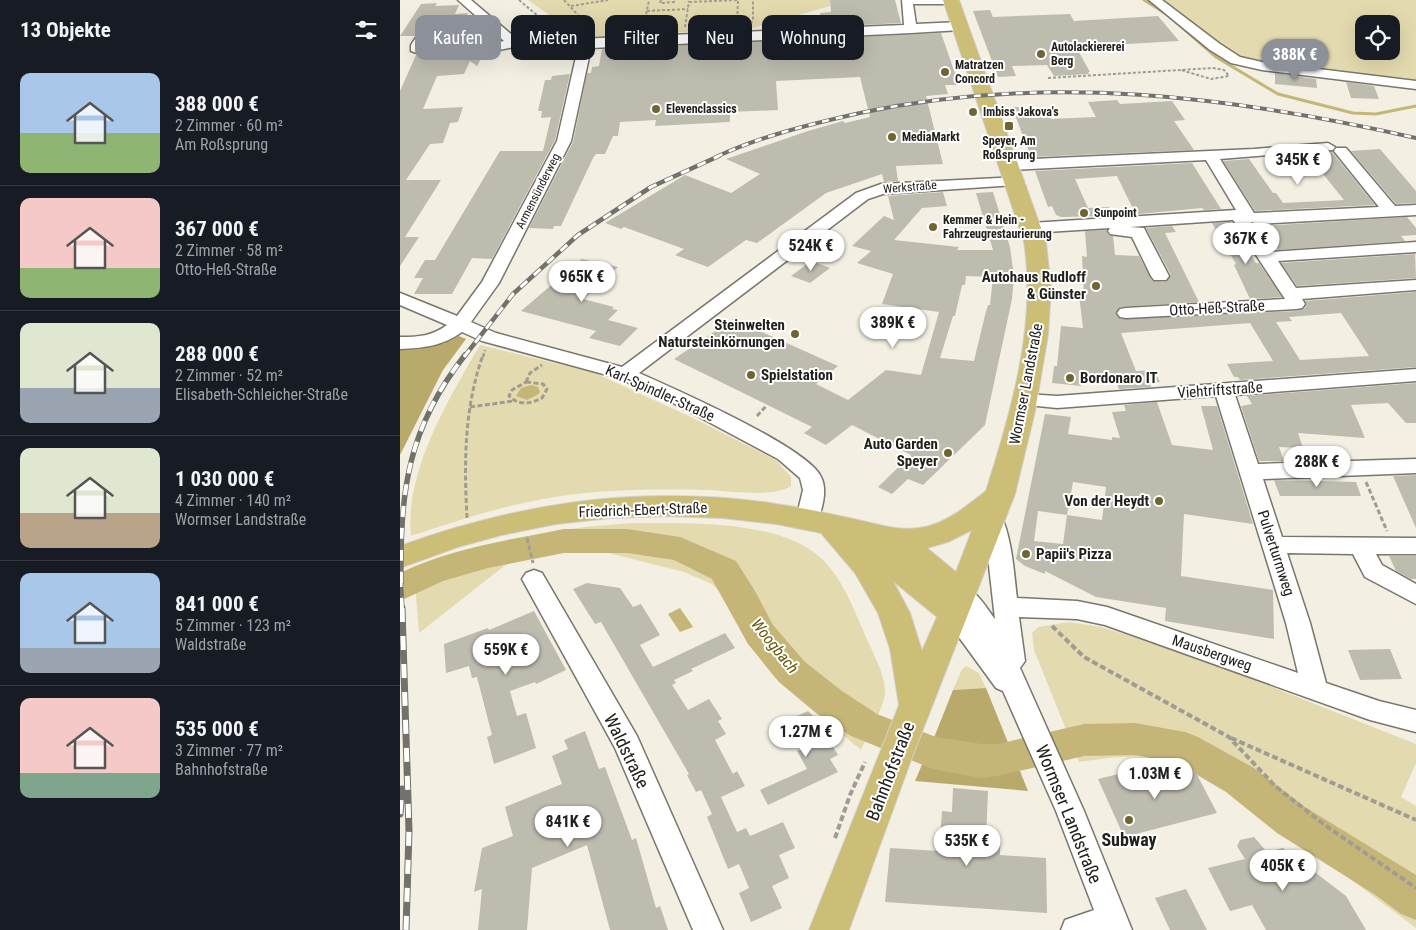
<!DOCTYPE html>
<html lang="de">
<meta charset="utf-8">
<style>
body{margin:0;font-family:"Roboto Condensed",sans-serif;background:#20242c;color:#f1f3f6;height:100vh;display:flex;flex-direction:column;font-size:19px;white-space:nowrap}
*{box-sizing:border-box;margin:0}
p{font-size:16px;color:#9ea1a6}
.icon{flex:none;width:28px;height:28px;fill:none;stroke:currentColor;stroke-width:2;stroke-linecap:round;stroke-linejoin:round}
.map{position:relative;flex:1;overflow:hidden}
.panel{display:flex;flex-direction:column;background:#171b24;width:400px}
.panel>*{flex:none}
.hud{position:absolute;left:15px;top:15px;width:475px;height:45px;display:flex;gap:10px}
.buttons{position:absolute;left:955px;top:15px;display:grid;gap:10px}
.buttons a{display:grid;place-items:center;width:45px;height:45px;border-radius:10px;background:#171b24;box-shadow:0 5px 20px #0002;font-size:25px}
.price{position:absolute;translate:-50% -42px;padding:0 11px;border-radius:18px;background:#fff;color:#222;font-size:16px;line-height:32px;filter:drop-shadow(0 1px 2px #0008)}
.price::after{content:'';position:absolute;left:50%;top:30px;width:15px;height:11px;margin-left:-8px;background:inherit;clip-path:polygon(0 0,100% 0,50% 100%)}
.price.on{background:#8c9099;color:#fff}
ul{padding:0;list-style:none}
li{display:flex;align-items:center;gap:15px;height:125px;padding:0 20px}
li+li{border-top:1px solid #363941}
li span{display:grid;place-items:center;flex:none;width:140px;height:100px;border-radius:10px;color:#555}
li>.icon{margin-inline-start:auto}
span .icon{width:60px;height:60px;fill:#fffc;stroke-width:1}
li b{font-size:21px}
h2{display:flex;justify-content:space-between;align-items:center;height:60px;padding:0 20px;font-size:21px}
.pill{padding:0 18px;border-radius:10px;background:#171b24;box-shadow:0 5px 20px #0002;font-size:18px;line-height:45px}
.pill.on{background:#8c9099;color:#fff}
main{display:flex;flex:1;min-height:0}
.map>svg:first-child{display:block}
</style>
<main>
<section class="panel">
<h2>13 Objekte<svg class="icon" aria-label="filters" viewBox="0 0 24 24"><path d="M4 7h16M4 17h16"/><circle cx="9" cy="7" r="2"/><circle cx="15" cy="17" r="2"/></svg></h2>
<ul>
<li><span style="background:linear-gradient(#a9c7e8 60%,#8fb573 0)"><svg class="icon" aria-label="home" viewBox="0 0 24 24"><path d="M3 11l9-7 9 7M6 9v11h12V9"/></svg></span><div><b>388 000 €</b><p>2 Zimmer · 60 m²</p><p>Am Roßsprung</p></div></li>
<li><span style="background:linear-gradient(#f6c9c9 70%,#8fb573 0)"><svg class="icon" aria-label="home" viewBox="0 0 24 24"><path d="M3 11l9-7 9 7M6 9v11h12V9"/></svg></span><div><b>367 000 €</b><p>2 Zimmer · 58 m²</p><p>Otto-Heß-Straße</p></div></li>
<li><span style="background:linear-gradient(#dfe7d0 65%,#9aa5b1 0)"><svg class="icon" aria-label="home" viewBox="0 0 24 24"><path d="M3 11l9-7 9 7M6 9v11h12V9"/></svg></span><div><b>288 000 €</b><p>2 Zimmer · 52 m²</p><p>Elisabeth-Schleicher-Straße</p></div></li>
<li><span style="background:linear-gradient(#dfe7d0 65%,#b9a48a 0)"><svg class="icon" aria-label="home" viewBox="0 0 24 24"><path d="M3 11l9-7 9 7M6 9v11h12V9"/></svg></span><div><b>1 030 000 €</b><p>4 Zimmer · 140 m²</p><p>Wormser Landstraße</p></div></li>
<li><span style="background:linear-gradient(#a9c7e8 75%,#9aa5b1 0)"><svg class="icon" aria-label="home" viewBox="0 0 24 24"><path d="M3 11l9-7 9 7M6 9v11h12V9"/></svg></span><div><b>841 000 €</b><p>5 Zimmer · 123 m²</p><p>Waldstraße</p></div></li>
<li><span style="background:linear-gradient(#f6c9c9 75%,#7fa58c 0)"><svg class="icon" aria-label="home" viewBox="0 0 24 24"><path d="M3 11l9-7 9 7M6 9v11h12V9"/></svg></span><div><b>535 000 €</b><p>3 Zimmer · 77 m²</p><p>Bahnhofstraße</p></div></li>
</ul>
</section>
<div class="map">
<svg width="1016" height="930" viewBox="0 0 1016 930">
<rect width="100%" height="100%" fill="#f3f0e3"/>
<path fill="#e4daaf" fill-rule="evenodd" d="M128 0H430V6L354 28 203 37 183 35 162 24Z
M761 0H1016V82L867 65 834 57ZM964 24H991V51H964Z
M80 345 195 373 291 417 376 460 391 477V486C372 498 331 491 309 490 248 489 183 489 124 503 85 511 48 524 11 536 4 473 49 398 80 345Z
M235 523C289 523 383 519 424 561 443 581 452 605 463 630 470 649 484 670 485 690 486 705 467 736 461 750L374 677 356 653 329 601 312 584 284 572 185 547 152 548 117 558 108 563 19 633 14 570C70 553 127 534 185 527 202 525 218 524 235 523Z
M669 622 701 627 783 652 1016 744V763L1001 797 1016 806V928L793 762C754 753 719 756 679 762L634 650 632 633 638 627Z
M566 666 579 673 586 688 553 690 562 669Z"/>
<path fill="#b9aa6c" d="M59 336 66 339 43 370 0 455V347L43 344Z
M586 688 611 750C584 755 557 753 531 745L553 690Z
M524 760 582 769 618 766 628 791 515 781Z"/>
<path fill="#c5b677" d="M131 385 138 387 140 392 137 395 127 400 116 396 121 388Z
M280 608 293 627 280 632 268 614Z"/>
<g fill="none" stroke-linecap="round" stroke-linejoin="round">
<path stroke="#c5b677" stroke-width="3" d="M744 0 768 15 816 57 878 94 953 113 976 114 1016 106"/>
<path fill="#c5b677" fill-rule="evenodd" d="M164 529H227L280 537 336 561 355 591 373 625 405 662 442 691 477 714 536 737 581 744H598L684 724 735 723 785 732 798 737 854 768 905 807 1016 875V920L1001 914 977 896 877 833 826 792 777 763 735 755 684 756 598 776 581 778 533 769 451 736 416 713 379 682 348 644 312 579 274 560 227 553H164L88 568 43 581 0 601V573C51 548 109 540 164 529Z"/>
</g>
<path fill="#bebbaf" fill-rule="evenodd" d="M430 0H495L501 23 422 27 420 13 431 12Z
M37 3 35 6 59 5 55 14 68 13 66 17H70L68 21H75L73 25 86 28 80 37H91L89 42 26 45 36 28 28 22 22 24 15 36H0L21 4Z
M590 10 593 17 670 14 674 21 758 16 779 41 676 47 690 72H688L689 74 654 76 647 65 612 66 616 76 598 77 573 11Z
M541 33 559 85H545L548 94 526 96 543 164 496 166 498 181 484 182 482 174 426 193 357 243 346 240 308 267 275 255 284 249 224 227 221 229 205 223 285 175 331 193 360 174 326 159 408 131 443 121 445 123 470 117 460 77 376 81 378 110 330 112V122L255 126 256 120 220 122 218 136H213L205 154H196L193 158 161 226H154L153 229 129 228 173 142 187 73H191L192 67 199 66 202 49Z
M914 49 915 67 903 65 901 50Z
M16 55 23 57 83 55 77 66 70 61 64 74 37 76 23 109 63 107 58 122 50 123 43 143 30 144 6 180H41L5 237H19L0 266V91Z
M875 73 916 79 917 88 875 84Z
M170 74 155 140 92 259 72 258 52 294H14L23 278H14L25 260H35L100 151H143L151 117 141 118 142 111H138L145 80H151L152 76Z
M946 82 974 86 979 99 951 98Z
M717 100 720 104 772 101 785 120 774 121 794 150 631 157 612 107H628L631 114H649L651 119 696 117 688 102Z
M980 149 1016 191V203L996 204 951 151Z
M932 152 975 205 855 211 823 161 849 159 873 193H876L883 203 944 200 907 154Z
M792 163 821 209 804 210 802 208 739 214 735 213 717 176 675 179 688 208 709 207 710 216 661 217 656 215 652 206 648 207 635 171Z
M543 192 547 206 522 208 494 240 559 247 557 250H593L576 193 593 192 610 247 614 276 612 299 585 425 523 485 508 479 492 494 478 487 511 455 452 425 426 445 404 433 412 427 274 359 333 319 438 366 416 384 448 400 486 370 521 375 539 312 482 304 493 274 457 263 471 251 452 246 484 216 494 220 488 196ZM566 276 593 277 590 305H588L585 315 574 361 540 358 553 316H555L562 285H565Z
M1007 217 1016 228V235L1001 236 1005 241 878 250 862 226Z
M830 222 856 263H859L882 297 850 299 834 265 836 264 812 223Z
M772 226 776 232 765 233 799 302 720 307 715 313 720 319 896 311 904 309 907 304 905 301 1016 292V367L840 380 838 377H834L827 364 873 361 850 323 721 333 736 371 754 370 760 382 750 383 751 387 719 389 717 383 681 384V386L652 383 654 366H657L661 326 683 328 679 295H684L682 256 687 257 685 231 706 230 708 235 713 236 715 255 739 256 752 281 766 282 771 275 746 228ZM941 313 969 356 900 360 876 322 892 321 889 317Z
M1015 254 1016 278 897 286 881 263Z
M182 259 218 267 183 299 214 307 212 309 218 310 208 320 238 328 220 346 189 338 196 331 121 311Z
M411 261 430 268 410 283 391 276Z
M1016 383V423H1006L988 403 951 405 965 438 898 433 903 448 879 447 884 461H859L841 406 852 404 847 396Z
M757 402 772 445 813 450 801 406H817L853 524 784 514 781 576 873 590 874 639 765 621 766 608 696 597 645 571V574L625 566 616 559 645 414 671 417 668 434 712 440V437L720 438 712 412 726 411 724 405ZM673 482 706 487 702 520 667 515ZM638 511 667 515 663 544 634 541Z
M1016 475V528L993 476Z
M874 480 956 482 961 496H880Z
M989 556H1016V579H1011L996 571Z
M187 583 220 588 233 607 241 604 260 635 240 645 253 667 325 633 335 648 291 669 293 671 274 680 276 683 272 685 288 710 309 699 322 719 318 721 326 734 315 740 333 774 337 771 345 786 321 797 337 832 346 828 350 836 383 822 395 848 379 855 389 878 372 886 382 908 351 922 339 893 349 888 339 864 328 869 307 817 312 814 301 790 296 792 287 775 289 774 201 622 195 624 173 589Z
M134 611 166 670 136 684 135 682 110 691 117 716 126 713 136 748 94 764 87 737 92 735 77 677 72 678 69 666 46 673 44 644 88 628 89 630Z
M990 649 1002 679 960 680 948 650Z
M408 711 433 735 427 737 438 755 430 759 438 772 368 805 360 790 407 769 397 751 402 749 386 721Z
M185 731 199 769 205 767 232 840 236 838 256 908 260 906 268 930H210L187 845 132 868 127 930H78L82 889 74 892 82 848 113 836 105 807 162 784 152 756 168 749 164 740Z
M739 769 745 781 794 769 817 813 724 837 698 779Z
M553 788 588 791 586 838 600 839V855L646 858 647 913 485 902 490 848 539 851 542 811 552 812Z
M854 837 867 852 883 848 946 896 966 930H866L852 905 830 911 808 868 845 859 837 846 840 840Z
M786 889 807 930H770L755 898Z"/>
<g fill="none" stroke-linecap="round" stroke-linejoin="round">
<g stroke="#79766b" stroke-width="3">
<path id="minor" d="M58 0H71L118 40 130 41 504 25 502 0H549L543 4H513L516 24 561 22 567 26 561 30 511 33 191 48 171 141 99 283 71 322 96 333 222 367 456 193 481 184 620 177 623 180 615 185 483 194 468 199 239 373C273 388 409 448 421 477 428 490 422 512 415 525L407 527 399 525 396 519 403 490 400 478 378 459 273 403 218 378 82 341 62 332C42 346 24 348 0 349V337C19 337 32 336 47 325L0 305V293L57 316 82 282 157 141 178 48 114 47 85 53 23 55 11 51V45L24 25 28 24 34 28 23 45 25 47 85 45 104 41Z
M749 0H762L820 44 840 57 862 62 1016 81V89L862 70 831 63 810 50Z
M928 143 935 147 933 150 820 159 854 213 979 207 934 151 936 148H946L995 206 1016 205V215L859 224 851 222 871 252 1016 242V252L878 261 896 288 1016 280V290L902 299 905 304 902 308 896 309 726 318 720 317 717 313 720 309 726 308 885 299 833 220 730 227 744 228 746 232 769 276 766 280H754L751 276 732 237 710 234 708 231 710 228 631 233 625 231 623 228 625 225 631 223 836 210 806 160 609 170 601 165 609 160 854 149Z
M1016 369V381L835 395 858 464 1016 459V473L863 479 882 537 1016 538V554H976L982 565 1016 584V604L965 577 953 554 887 553 910 623 926 683 979 701 1016 710V732L970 720 705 625 677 619 619 617 625 661 620 668 684 811 732 930H661L665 920 694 910 656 811 603 691 596 688 542 614 545 607 557 606 550 595 554 589C573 582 584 605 595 619L588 557 581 520 584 514 592 512 600 514C612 536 614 574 617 598L677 601 707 607 898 673 886 623 816 396 657 408 618 404 615 400 618 396 625 394 657 396Z
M134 570 142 573 237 736 323 930H293L215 748 122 579 126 573Z"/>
</g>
<g stroke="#d3d2d1" stroke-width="2">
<path id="major" d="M543 0H559L646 242 651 289 648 335 635 411 615 494 511 760 449 930H409L499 705 490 649 478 613 455 573 421 533 376 524 322 518 267 516 211 518 156 524 102 535 58 547 0 568V546C86 515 175 496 267 496 303 496 340 498 376 504 404 508 431 514 458 520 482 525 500 532 525 527 548 522 568 505 586 491 611 412 637 325 624 242ZM572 530 556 572 527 548 548 542ZM493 581 537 617 522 651 510 613Z"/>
</g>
<path stroke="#9f9d93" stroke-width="2" stroke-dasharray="3 2" stroke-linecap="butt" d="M119 0 157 32
M164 0 193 31
M261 0 260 3 275 2V0
M289 2 338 0
M171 6 208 0
M247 11 288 9
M350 23 353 21V0
M337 24 338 1
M112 25 139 17
M285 27 289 1
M243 29 249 0
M648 78 813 68 824 70 829 76 811 79 781 70"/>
<path stroke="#9f9d93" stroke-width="2.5" stroke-dasharray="4 2" stroke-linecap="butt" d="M83 357 85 350"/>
<path stroke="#9f9d93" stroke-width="3" stroke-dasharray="5 2.5" stroke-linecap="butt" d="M126 382 143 384 147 389 142 398C130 404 119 406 109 396L112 390Z
M126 382 130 373 142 365
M70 407 113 401
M357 416 367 405
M966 482 987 531
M67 518C64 463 64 408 83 355
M127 538 133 563"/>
<path stroke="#9f9d93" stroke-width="4" stroke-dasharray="6 3" stroke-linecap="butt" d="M652 626 684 657 829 737 875 786 926 826 1016 888
M831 738 1016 820
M435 838 450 795 465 762"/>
<use href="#minor" fill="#fff" fill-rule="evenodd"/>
<use href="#major" fill="#ccbd77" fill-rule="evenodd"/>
<g stroke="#73726a" stroke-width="4">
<path id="rail-far3" d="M316 157C361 136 411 124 460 113 649 73 830 96 1016 138"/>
</g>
<g stroke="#73726a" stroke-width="4.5">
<path id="rail-far2" d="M64 357 113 294 178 235 251 187 319 156"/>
</g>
<g stroke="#73726a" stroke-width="5.5">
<path id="rail-far1" d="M0 576 2 610
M1 583C0 492 7 429 65 355"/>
</g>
<g stroke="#73726a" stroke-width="7">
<path id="rail" d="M2 608 9 831 6 930
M0 814 2 789"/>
</g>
<use href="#rail-far3" stroke="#fff" stroke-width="2.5" stroke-dasharray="7" stroke-linecap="butt"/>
<use href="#rail-far2" stroke="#fff" stroke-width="3" stroke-dasharray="9" stroke-linecap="butt"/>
<use href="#rail-far1" stroke="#fff" stroke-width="4" stroke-dasharray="11" stroke-linecap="butt"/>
<use href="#rail" stroke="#fff" stroke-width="5" stroke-dasharray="14" stroke-linecap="butt"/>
</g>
<g fill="#706431" stroke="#fff" stroke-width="2">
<circle cx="641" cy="54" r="5"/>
<circle cx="545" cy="72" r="5"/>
<circle cx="256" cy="109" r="5"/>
<circle cx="573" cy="112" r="5"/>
<rect x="604" y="121" width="10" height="10" rx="2.5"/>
<circle cx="492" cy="137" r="5"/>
<circle cx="684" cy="213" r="5"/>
<circle cx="533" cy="227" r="5"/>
<circle cx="696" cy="286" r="5"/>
<circle cx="395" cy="334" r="5"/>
<circle cx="351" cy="375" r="5"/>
<circle cx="670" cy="378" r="5"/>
<circle cx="548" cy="453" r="5"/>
<circle cx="759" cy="501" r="5"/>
<circle cx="626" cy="554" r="5"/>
<circle cx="729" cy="820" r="5"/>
</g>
<g text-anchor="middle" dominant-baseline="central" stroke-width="4" stroke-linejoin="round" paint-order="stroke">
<g font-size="12" font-weight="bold" fill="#21201b" stroke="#fff" text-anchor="start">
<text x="651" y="47">Autolackiererei<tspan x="651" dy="14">Berg</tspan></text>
<text x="555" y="65">Matratzen<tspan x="555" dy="14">Concord</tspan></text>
<text x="266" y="109">Elevenclassics</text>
<text x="583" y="112">Imbiss Jakova's</text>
<text x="502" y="137">MediaMarkt</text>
<text x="609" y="141" text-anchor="middle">Speyer, Am<tspan x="609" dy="14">Roßsprung</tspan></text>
<text x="694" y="213">Sunpoint</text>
<text x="543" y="220">Kemmer &amp; Hein -<tspan x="543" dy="14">Fahrzeugrestaurierung</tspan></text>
</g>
<g font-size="12" fill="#21201b" stroke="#fff">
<text transform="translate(510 187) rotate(-5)">Werkstraße</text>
<text transform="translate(138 191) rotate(-63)">Armensünderweg</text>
</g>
<g font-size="15" font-weight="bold" fill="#21201b" stroke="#fff" text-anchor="end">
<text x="686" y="277">Autohaus Rudloff<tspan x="686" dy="17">&amp; Günster</tspan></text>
<text x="385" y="325">Steinwelten<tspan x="385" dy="17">Natursteinkörnungen</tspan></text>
<text x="361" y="375" text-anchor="start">Spielstation</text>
<text x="680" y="378" text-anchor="start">Bordonaro IT</text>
<text x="538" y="444">Auto Garden<tspan x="538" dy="17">Speyer</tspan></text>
<text x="749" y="501">Von der Heydt</text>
<text x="636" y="554" text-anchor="start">Papii's Pizza</text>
</g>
<g font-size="15" fill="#21201b" stroke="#fff">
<text transform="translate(817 308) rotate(-3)">Otto-Heß-Straße</text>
<text transform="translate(626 384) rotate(-79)">Wormser Landstraße</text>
<text transform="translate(820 390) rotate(-4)">Viehtriftstraße</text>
<text transform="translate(260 393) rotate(24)">Karl-Spindler-Straße</text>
<text transform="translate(243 510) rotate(-2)">Friedrich-Ebert-Straße</text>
<text transform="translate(876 553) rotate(72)">Pulverturmweg</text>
<text transform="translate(812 653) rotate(19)">Mausbergweg</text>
</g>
<g font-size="16" font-style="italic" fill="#665607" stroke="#fff">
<text transform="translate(375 646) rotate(51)">Woogbach</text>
</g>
<g font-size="18" fill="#21201b" stroke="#fff">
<text transform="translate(227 751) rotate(64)">Waldstraße</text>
<text transform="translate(490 771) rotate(-69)">Bahnhofstraße</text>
<text transform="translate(669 814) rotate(68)">Wormser Landstraße</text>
</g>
<g font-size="18" font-weight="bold" fill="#21201b" stroke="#fff">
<text x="729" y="839">Subway</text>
</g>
</g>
</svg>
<div class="buttons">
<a><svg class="icon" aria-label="locate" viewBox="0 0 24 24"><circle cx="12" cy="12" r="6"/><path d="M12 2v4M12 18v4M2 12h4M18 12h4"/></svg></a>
</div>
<b class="price on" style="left:895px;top:81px">388K €</b>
<b class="price" style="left:898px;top:186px">345K €</b>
<b class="price" style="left:846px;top:265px">367K €</b>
<b class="price" style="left:411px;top:272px">524K €</b>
<b class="price" style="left:182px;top:303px">965K €</b>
<b class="price" style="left:493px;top:349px">389K €</b>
<b class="price" style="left:917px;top:488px">288K €</b>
<b class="price" style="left:106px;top:676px">559K €</b>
<b class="price" style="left:406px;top:758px">1.27M €</b>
<b class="price" style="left:755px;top:800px">1.03M €</b>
<b class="price" style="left:168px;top:848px">841K €</b>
<b class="price" style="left:567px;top:867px">535K €</b>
<b class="price" style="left:883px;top:892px">405K €</b>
<div class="hud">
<a class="pill on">Kaufen</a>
<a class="pill">Mieten</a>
<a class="pill">Filter</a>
<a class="pill">Neu</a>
<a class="pill">Wohnung</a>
</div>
</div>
</main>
